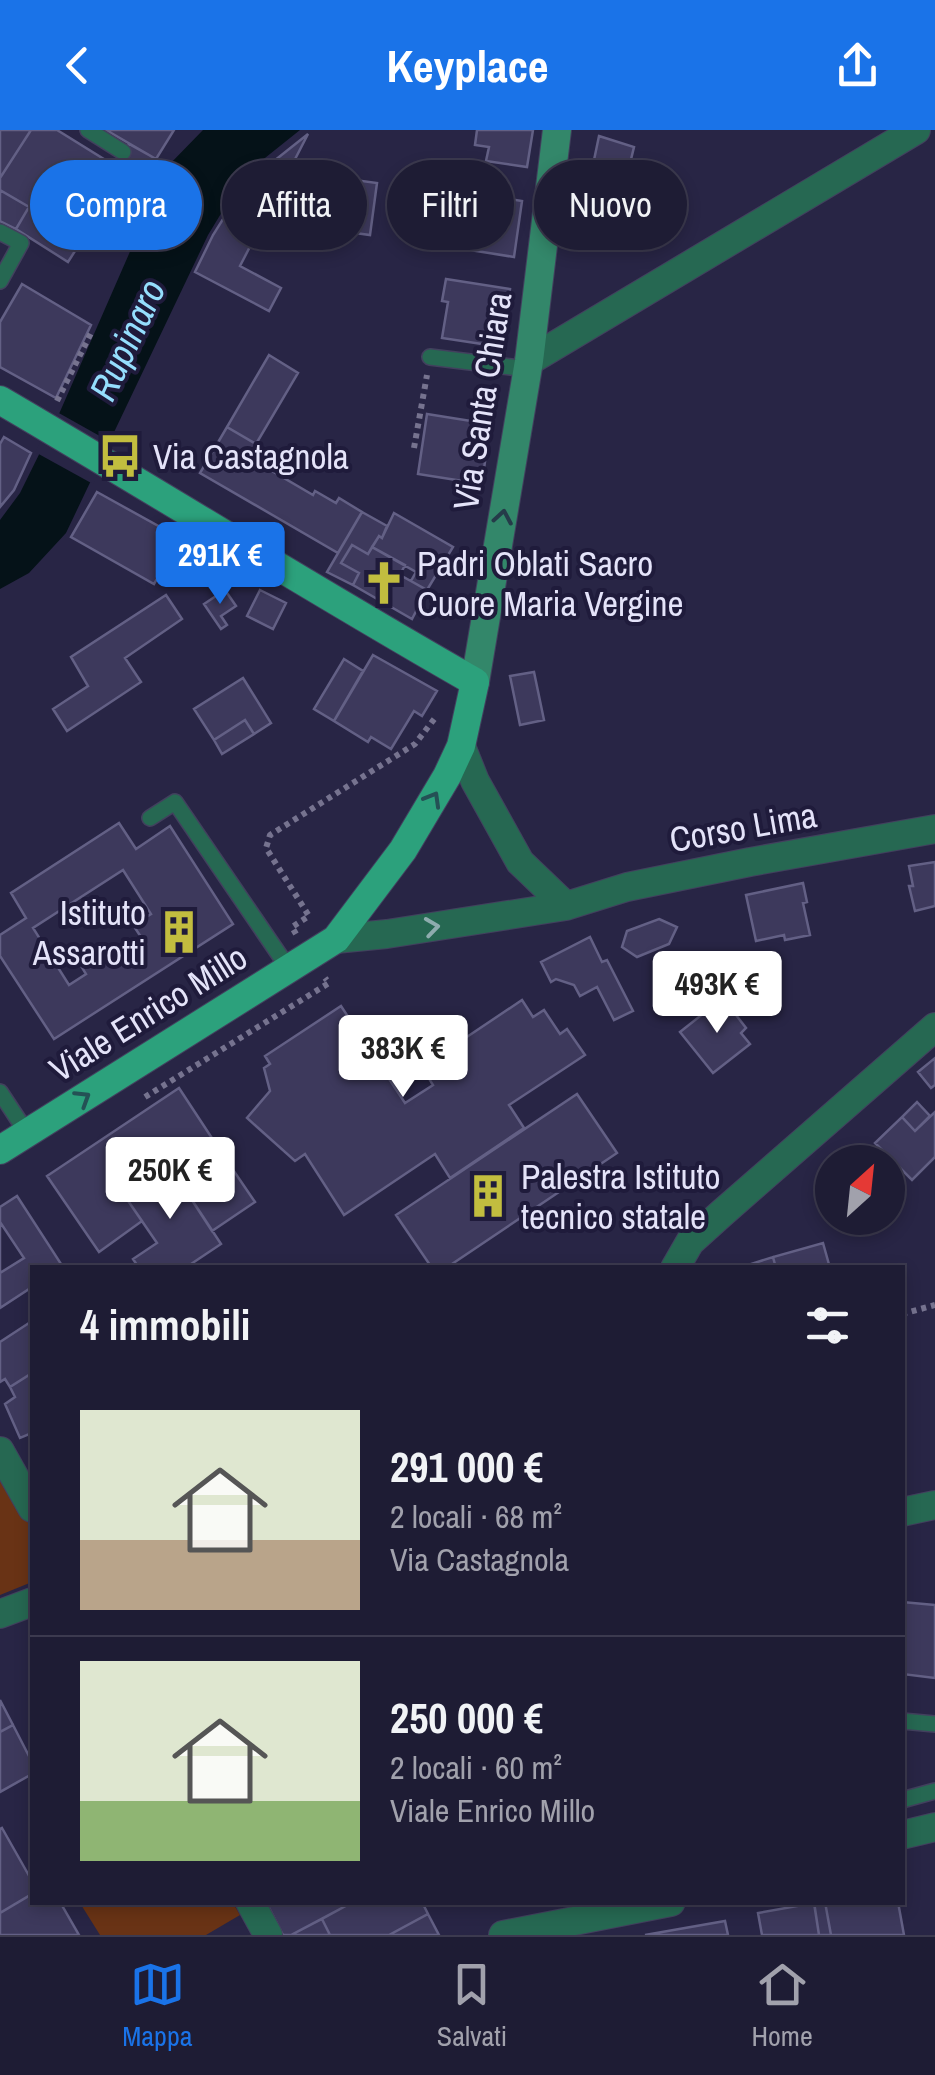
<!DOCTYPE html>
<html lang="it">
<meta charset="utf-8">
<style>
body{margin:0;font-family:"Archivo Narrow",sans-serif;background:#2b2940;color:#f1f3f6;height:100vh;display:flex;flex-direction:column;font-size:38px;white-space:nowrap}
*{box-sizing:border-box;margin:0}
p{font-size:32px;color:#a1a1ac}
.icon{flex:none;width:55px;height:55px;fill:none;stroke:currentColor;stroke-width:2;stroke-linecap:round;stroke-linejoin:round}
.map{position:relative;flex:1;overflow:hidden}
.drawer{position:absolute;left:30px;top:1135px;width:875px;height:640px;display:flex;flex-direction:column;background:#1e1c34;border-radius:0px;box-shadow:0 5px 15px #0003,0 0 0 2px #3c3a4f}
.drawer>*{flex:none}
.banner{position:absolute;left:30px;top:30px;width:875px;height:90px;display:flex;gap:20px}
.needle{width:65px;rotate:27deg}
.buttons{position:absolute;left:815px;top:1015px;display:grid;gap:20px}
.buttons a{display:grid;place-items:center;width:90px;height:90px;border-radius:50%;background:#1e1c34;box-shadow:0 5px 15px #0003,0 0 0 2px #3c3a4f;font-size:50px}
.price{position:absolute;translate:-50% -85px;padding:0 22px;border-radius:10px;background:#fff;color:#222;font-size:32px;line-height:65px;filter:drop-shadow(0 2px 5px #0008)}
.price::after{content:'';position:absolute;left:50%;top:60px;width:30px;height:22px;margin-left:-15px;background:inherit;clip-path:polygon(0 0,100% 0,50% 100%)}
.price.active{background:#1a73e8;color:#fff}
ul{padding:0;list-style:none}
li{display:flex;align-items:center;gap:30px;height:250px;padding:0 50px}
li+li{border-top:2px solid #3c3a4f}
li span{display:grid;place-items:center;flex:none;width:280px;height:200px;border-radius:0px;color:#555}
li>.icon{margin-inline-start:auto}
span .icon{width:120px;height:120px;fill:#fffc;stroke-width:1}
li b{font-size:42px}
h2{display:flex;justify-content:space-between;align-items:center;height:120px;padding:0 50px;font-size:42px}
.tag{padding:0 35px;border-radius:45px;background:#1e1c34;box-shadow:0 5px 15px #0003,0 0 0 2px #3c3a4f;font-size:35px;line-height:90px}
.tag.active{background:#1a73e8;color:#fff}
header{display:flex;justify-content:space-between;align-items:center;height:130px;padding:0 50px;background:#1a73e8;color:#fff;font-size:45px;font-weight:700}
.tabs{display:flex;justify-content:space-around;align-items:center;height:140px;border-top:2px solid #3c3a4f;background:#1e1c34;font-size:28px;color:#a1a1ac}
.tabs a{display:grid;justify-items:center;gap:5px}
.tabs .active{color:#1a73e8}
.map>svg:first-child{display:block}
</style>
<header><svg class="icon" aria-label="back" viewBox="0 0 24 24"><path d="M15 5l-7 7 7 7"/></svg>Keyplace<svg class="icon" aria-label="share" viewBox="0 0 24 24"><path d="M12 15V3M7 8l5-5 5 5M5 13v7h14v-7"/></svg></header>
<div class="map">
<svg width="935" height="1805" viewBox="0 0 935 1805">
<rect width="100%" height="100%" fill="#282545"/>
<path fill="#693315" d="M0 1343 32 1400V1452L0 1465Z
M80 1773H233L240 1785 206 1805H100Z"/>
<path fill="#051218" d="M203 0H300L245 44 208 105 66 403 29 443 0 459V390L20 363 59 284 167 37Z"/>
<path fill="#282545" d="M57 282 114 314 93 354 35 322Z"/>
<path fill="#3d395c" stroke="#636085" stroke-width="2.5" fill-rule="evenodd" d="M0 0H31L0 48Z
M31 0H57L115 36 87 83 96 88 68 132 16 99 29 77 0 60V48Z
M106 0H174L156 29Z
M477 0H533L527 37 486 31 489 17 475 15Z
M308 4 240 136 281 158 269 181 195 142 213 105 245 54Z
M599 6 634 17 615 95 570 88 575 52 589 54Z
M129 14 156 29 143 52 115 36Z
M340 48 377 53 370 105 333 100Z
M0 60 29 77 16 99 0 91Z
M465 62 522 71 514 127 457 118Z
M446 149 510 159 502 217 442 208 448 172 442 171Z
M22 154 91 195 56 268 0 237V192Z
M269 225 298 243 256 314 227 297Z
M427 284 490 294 482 354 418 344Z
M227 297 256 314 248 327 313 365 315 361 336 373 339 368 362 382 338 423 200 343Z
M4 307 31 323 14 360 0 377V314Z
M97 362 180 408 154 454 71 407Z
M362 382 387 396 382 408 379 406 368 424 352 415 341 433 359 443 353 455 327 442Z
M394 383 453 417 427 460 411 451 416 442 372 417 379 406 382 408Z
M352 415 368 424 372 417 405 435 400 445 427 460 412 489 353 455 359 443 341 433Z
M225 460 236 476 221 486 227 495 221 499 204 474Z
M260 460 286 473 273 499 247 486Z
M166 465 182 489 125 528 141 552 67 601 53 579 88 556 71 527Z
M373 525 437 561 422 586 414 581 391 619 371 607 368 612 334 591Z
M344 529 363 541 334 591 314 579Z
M534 542 544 590 520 595 510 546Z
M243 548 271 593 254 604 245 590 214 610 194 579Z
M245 590 254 604 222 624 214 610Z
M119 693 136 719 170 696 233 794 54 909 0 826V805L26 788 11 763ZM123 740 151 784 133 795 141 807 103 832 95 820 78 831 86 844 69 855 33 798Z
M935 732V776L915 781 909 756H913L909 736Z
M803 753 807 772 803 773 810 805 785 810 784 805 756 811 746 765Z
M659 789 677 797 669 814 637 827 622 817 627 801Z
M590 807 602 832 607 830 633 881 614 890 597 857 580 866 574 855 556 849 551 852 541 832Z
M723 868 746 898 741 903 750 914 713 943 680 902Z
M522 870 533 887 544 880 560 904 567 899 585 925 509 975 524 998 450 1048 435 1024 344 1085 305 1024 295 1031 247 988 270 961 264 938 270 934 265 926 341 876 405 973 433 955 422 937Z
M935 928V955L931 958 918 942Z
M179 958 227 1031 186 1061 167 1032 122 1062 142 1091 99 1122 47 1046Z
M577 964 617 1023 446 1138H432L396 1085Z
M917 972 930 986 915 1001 902 987Z
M935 982V1027L912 1050 875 1013 902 987 915 1001Z
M227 1031 255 1072 212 1101 186 1061Z
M167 1032 221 1114 185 1138H139L133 1129 157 1113 122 1062Z
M17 1066 63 1137 32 1138V1157L0 1178V1077Z
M0 1092 24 1128 0 1143Z
M823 1113 830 1138H776L773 1127Z
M773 1127 776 1138H739Z
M32 1191V1243L10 1257 5 1249 0 1252V1212Z
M32 1243V1303L20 1308 5 1274 15 1267 10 1257Z
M902 1472 935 1475V1548L902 1544Z
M0 1570 13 1595 0 1602Z
M13 1595 32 1632V1644L0 1662V1602Z
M2 1698 32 1751V1764L0 1783V1699Z
M32 1764V1772H60L79 1805H0V1783Z
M266 1772H353L291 1805H283Z
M353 1772H422L428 1784 389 1805H330L322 1789Z
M814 1772H825L831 1805H819Z
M825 1772H898L904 1805H831Z
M814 1773 819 1805H762L758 1783Z
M428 1784 439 1805H389Z
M322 1789 330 1805H291Z
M725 1791 728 1805H645Z"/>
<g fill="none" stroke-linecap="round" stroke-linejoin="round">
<g stroke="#42405e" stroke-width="18">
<path id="service" d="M88 0 123 22
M0 102 21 113 0 151
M430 227 527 239
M150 688 175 672 289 839
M0 962 27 1003
M902 1591 935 1594
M902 1670 935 1661"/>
</g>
<g stroke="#42405e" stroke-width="30">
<path id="minor" d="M529 231 916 0
M0 1321 32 1378
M0 1484 32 1472
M902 1705 935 1697
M250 1772 268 1805
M503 1805 671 1772"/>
</g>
<g stroke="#42405e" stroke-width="30">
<path id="tertiary" d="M461 616 475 651 520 732 566 776
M336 809 387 804 566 776 627 757 750 732 935 699
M675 1138 690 1112 721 1084 935 897
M902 1382 935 1375"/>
</g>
<g stroke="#42405e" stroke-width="30">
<path id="secondary" d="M475 552 529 231 557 0"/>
</g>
<g stroke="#42405e" stroke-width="30">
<path id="primary" d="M0 270C159 363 315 461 475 552L461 616 447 646 403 720 336 809 0 1020"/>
</g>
<path stroke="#76738f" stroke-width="6" stroke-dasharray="5 5" stroke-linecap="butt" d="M57 271 92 201
M414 318 427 245
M296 804 292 797 309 786 266 718 270 705 415 614 435 588
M145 967 329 853 325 848
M902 1184 935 1175"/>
<use href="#service" stroke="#266852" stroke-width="15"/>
<use href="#minor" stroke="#266852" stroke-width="28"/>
<use href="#tertiary" stroke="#266852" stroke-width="28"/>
<use href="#secondary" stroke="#33876a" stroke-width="28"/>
<use href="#primary" stroke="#2ca17c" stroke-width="28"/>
</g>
<defs><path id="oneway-chevron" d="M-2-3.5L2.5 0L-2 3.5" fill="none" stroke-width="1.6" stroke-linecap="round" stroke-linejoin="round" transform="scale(2.5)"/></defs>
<use stroke="#253b49" href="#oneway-chevron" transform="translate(503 387) rotate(-80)"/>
<g stroke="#245155">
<use href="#oneway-chevron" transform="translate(433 669) rotate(-60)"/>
<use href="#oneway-chevron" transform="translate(83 968) rotate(-32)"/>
</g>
<use stroke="#8eacae" href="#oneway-chevron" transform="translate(432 797) rotate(-8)"/>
<defs>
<g id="bus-bare" transform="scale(3.45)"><path d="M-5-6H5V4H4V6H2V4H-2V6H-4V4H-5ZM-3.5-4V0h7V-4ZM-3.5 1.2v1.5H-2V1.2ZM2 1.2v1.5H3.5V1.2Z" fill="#c2bd3f" stroke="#1f1b3b" stroke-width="2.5" paint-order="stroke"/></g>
<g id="church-bare" transform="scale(3.45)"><path d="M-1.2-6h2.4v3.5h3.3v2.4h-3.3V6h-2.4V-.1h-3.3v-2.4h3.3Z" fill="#c2bd3f" stroke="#1f1b3b" stroke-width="2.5" paint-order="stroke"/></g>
<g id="building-bare" transform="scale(3.45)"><path d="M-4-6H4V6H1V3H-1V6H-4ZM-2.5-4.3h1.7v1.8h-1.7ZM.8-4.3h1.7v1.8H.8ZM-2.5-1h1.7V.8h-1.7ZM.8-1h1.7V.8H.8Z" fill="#c2bd3f" stroke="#1f1b3b" stroke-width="2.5" paint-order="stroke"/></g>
</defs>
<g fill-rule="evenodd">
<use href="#bus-bare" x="120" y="326"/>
<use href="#church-bare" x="384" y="453"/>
<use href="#building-bare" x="179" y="802"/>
<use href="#building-bare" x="488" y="1066"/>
</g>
<g text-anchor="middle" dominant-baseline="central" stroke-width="8" stroke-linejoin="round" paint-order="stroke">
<g font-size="35" fill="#e4e3f9" stroke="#1f1b3b">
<text transform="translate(482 271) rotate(-81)">Via Santa Chiara</text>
<text transform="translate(743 697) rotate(-10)">Corso Lima</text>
<text transform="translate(148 883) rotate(-32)">Viale Enrico Millo</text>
</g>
<g font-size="35" fill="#e4e3f9" stroke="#1f1b3b" text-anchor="start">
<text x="153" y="326">Via Castagnola</text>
<text x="417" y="433">Padri Oblati Sacro<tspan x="417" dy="40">Cuore Maria Vergine</tspan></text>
<text x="146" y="782" text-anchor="end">Istituto<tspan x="146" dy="40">Assarotti</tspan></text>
<text x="521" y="1046">Palestra Istituto<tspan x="521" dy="40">tecnico statale</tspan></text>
</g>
<g font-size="38" font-style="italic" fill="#95defd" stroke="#1f1b3b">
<text transform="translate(127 210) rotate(-65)">Rupinaro</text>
</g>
</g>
</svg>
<div class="buttons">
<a><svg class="needle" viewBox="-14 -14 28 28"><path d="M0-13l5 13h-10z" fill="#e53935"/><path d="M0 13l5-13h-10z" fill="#a1a1ac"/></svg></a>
</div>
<b class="price active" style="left:220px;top:477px">291K €</b>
<b class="price" style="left:717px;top:906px">493K €</b>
<b class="price" style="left:403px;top:970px">383K €</b>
<b class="price" style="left:170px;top:1092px">250K €</b>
<div class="banner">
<a class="tag active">Compra</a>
<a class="tag">Affitta</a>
<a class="tag">Filtri</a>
<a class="tag">Nuovo</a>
</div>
<section class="drawer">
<h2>4 immobili<svg class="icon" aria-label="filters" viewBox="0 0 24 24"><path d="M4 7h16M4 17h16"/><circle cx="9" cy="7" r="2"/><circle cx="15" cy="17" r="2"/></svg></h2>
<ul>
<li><span style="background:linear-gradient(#dfe7d0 65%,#b9a48a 0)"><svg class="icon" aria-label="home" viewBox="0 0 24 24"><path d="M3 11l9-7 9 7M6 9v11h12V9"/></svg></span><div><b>291 000 €</b><p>2 locali · 68 m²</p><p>Via Castagnola</p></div></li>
<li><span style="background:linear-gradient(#dfe7d0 70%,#8fb573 0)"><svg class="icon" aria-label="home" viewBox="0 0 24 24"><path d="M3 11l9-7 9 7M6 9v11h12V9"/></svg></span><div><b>250 000 €</b><p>2 locali · 60 m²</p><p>Viale Enrico Millo</p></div></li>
</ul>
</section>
</div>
<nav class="tabs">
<a class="active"><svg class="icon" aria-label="map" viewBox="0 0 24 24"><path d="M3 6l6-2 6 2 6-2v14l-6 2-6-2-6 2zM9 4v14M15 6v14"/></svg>Mappa</a>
<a><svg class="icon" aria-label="saved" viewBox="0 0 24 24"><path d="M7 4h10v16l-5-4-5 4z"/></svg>Salvati</a>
<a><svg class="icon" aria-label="home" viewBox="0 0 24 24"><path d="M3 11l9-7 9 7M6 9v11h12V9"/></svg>Home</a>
</nav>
